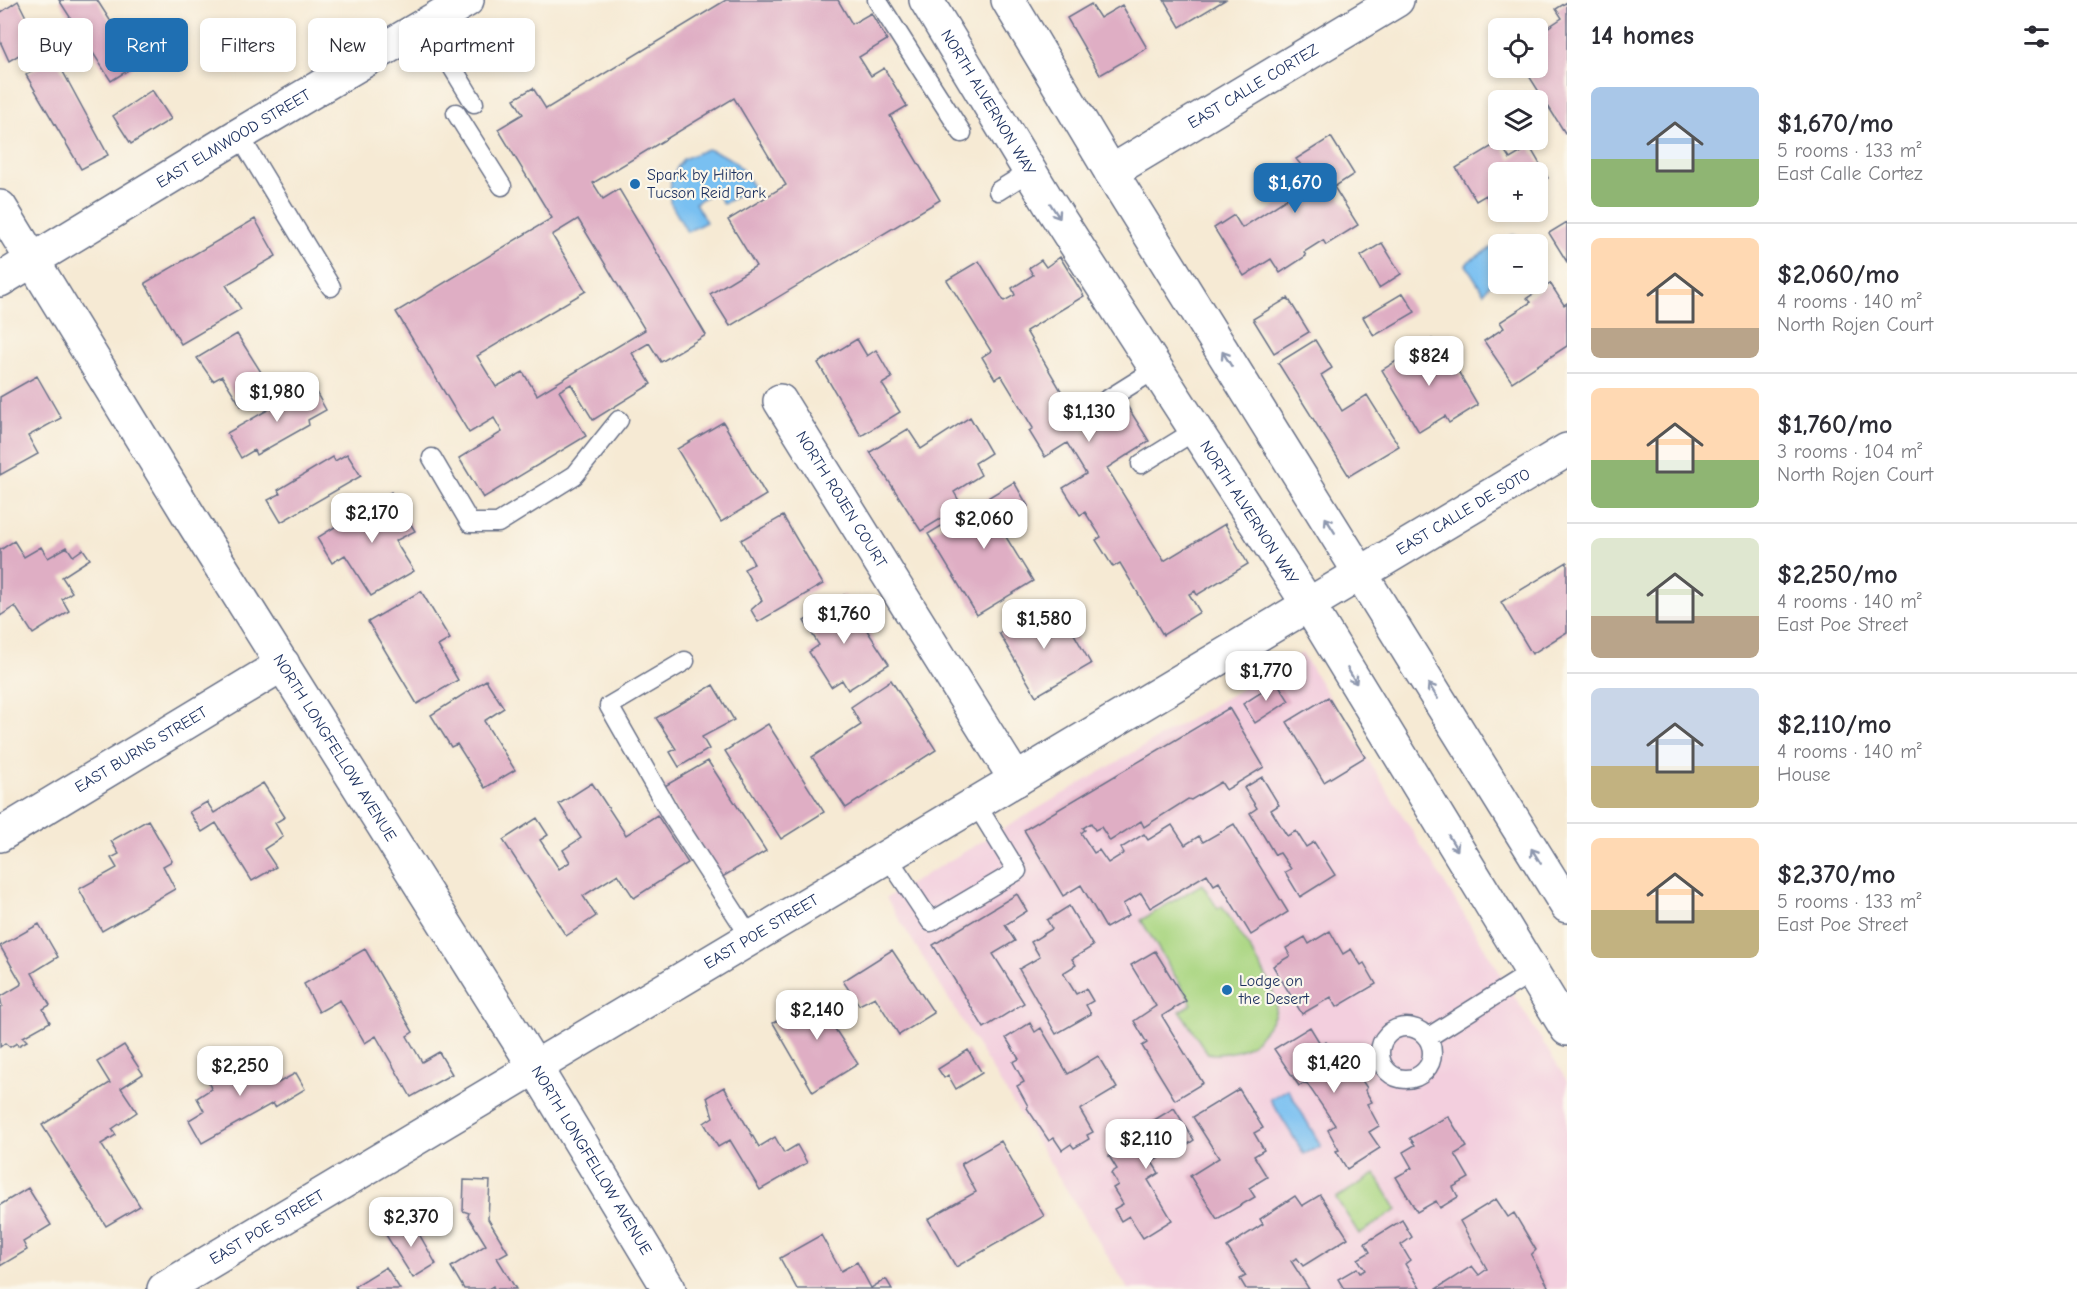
<!DOCTYPE html>
<meta charset="utf-8">
<style>
body{margin:0;font-family:"Comic Neue",sans-serif;background:#f7f7f7;color:#2b2b33;height:100vh;display:flex;flex-direction:column;font-size:22px;white-space:nowrap}
*{box-sizing:border-box;margin:0}
p{font-size:20px;color:#7c7c81}
.icon{flex:none;width:33px;height:33px;fill:none;stroke:currentColor;stroke-width:2;stroke-linecap:round;stroke-linejoin:round}
.map{position:relative;flex:1;overflow:hidden}
.details{display:flex;flex-direction:column;background:#fff;width:510px}
.details>*{flex:none}
.guide{position:absolute;left:18px;top:18px;width:570px;height:54px;display:flex;gap:12px}
.buttons{position:absolute;left:1488px;top:18px;display:grid;gap:12px}
.buttons a{display:grid;place-items:center;width:60px;height:60px;border-radius:9px;background:#fff;box-shadow:0 3px 9px #0003;font-size:30px}
.price{position:absolute;translate:-50% -51px;padding:0 14px;border-radius:12px;background:#fff;color:#222;font-size:20px;line-height:39px;filter:drop-shadow(0 2px 3px #0008)}
.price::after{content:'';position:absolute;left:50%;top:36px;width:18px;height:14px;margin-left:-9px;background:inherit;clip-path:polygon(0 0,100% 0,50% 100%)}
.price.on{background:#1f6fb2;color:#fff}
ul{padding:0;list-style:none}
li{display:flex;align-items:center;gap:18px;height:150px;padding:0 24px}
li+li{border-top:2px solid #e1e1e2}
li span{display:grid;place-items:center;flex:none;width:168px;height:120px;border-radius:9px;color:#555}
li>.icon{margin-inline-start:auto}
span .icon{width:72px;height:72px;fill:#fffc;stroke-width:1}
li b{font-size:26px}
h2{display:flex;justify-content:space-between;align-items:center;height:72px;padding:0 24px;font-size:26px}
.pill{padding:0 21px;border-radius:9px;background:#fff;box-shadow:0 3px 9px #0003;font-size:21px;line-height:54px}
.pill.on{background:#1f6fb2;color:#fff}
main{display:flex;flex:1;min-height:0}
.map>svg:first-child{display:block}
</style>
<main>
<div class="map">
<svg width="1567" height="1289" viewBox="0 0 1567 1289">
<rect width="100%" height="100%" fill="#fbf7ec"/>
<filter id="ink" filterUnits="userSpaceOnUse"><feTurbulence type="fractalNoise" baseFrequency=".0167" numOctaves="2"/><feDisplacementMap in="SourceGraphic" scale="12" xChannelSelector="R" yChannelSelector="G"/><feConvolveMatrix kernelMatrix="1 2 1 2 8 2 1 2 1" color-interpolation-filters="sRGB"/></filter>
<filter id="wash" filterUnits="userSpaceOnUse"><feTurbulence type="fractalNoise" baseFrequency=".008" numOctaves="4" result="noise"/><feDisplacementMap in="SourceGraphic" scale="24" xChannelSelector="R" yChannelSelector="G"/><feGaussianBlur stdDeviation="1.35" result="paint"/><feColorMatrix in="noise" values="0 0 0 0 0 0 0 0 0 0 0 0 0 0 0 0 0 1.4 0 .05"/><feComposite in="paint" operator="in"/></filter>
<g filter="url(#wash)">
<rect width="100%" height="100%" fill="#f6ead4"/>
<path fill="#f3cfde" d="M1302 653 1567 1081V1289H1128L886 898Z"/>
<path fill="#aad682" stroke="#628270" stroke-width="1.5" d="M1202 884 1218 909 1222 906C1235 927 1277 984 1276 1007 1276 1018 1265 1030 1258 1038 1248 1051 1222 1056 1207 1053L1180 1011 1192 1004 1141 920Z
M1375 1174 1397 1210 1359 1234 1336 1198Z"/>
<path fill="#79c0f1" stroke="#4a78a8" stroke-width="1.5" d="M707 149C734 158 739 162 753 187L723 204 715 191 695 203 706 222 687 232 670 202 671 177 683 159Z
M1513 235 1517 237 1521 244H1498V279L1488 286 1484 293 1466 265 1469 261Z
M1288 1089 1321 1146 1304 1154 1270 1099Z"/>
<g id="blocks">
<path fill="#dfaec4" fill-rule="evenodd" d="M59 0H97L138 64 111 81Z
M726 0H838L852 24 871 13 887 40 859 57 871 76 884 68 907 106 890 116 940 200 730 326 710 294 756 266 728 220 786 185 734 98 593 183 603 199 619 189 706 335 661 362 649 343 632 353 651 384 593 420 571 384 559 391 586 436 483 498 459 458 502 432 494 418 469 433 396 312 552 218 498 129 523 114 514 99 533 88 546 109ZM578 219 645 330 537 395 523 372 496 387 477 356 586 291 552 235Z
M1164 0H1225L1180 27Z
M18 1 39 43 9 61 0 41V13Z
M1567 2V132L1565 133 1524 68H1538V34L1562 18 1556 9Z
M1091 4 1100 18 1122 5 1147 48 1100 75 1067 18Z
M55 57 108 155 81 169 26 75Z
M152 90 171 119 131 144 113 116Z
M1331 137 1354 174 1334 187 1358 225 1326 245 1323 240 1304 252 1306 256 1280 273 1271 259 1244 276 1214 228 1234 215 1242 228 1288 198 1277 180 1301 165 1296 159Z
M1499 142 1510 159 1530 147 1548 178 1538 184V172H1498V208L1494 210 1486 195 1476 201 1456 168Z
M255 219 276 256 226 285 241 309 181 344 145 283Z
M1567 222V262L1549 233Z
M1382 243 1401 274 1379 288 1361 256Z
M1060 257 1084 296 1026 331 1084 430 1126 404 1149 441 1107 468 1164 561 1225 524 1248 564 1197 595 1195 591 1189 594 1200 612 1163 635 1120 563 1113 567 1096 540 1101 537 1085 512 1080 515 1063 488 1086 474 1067 443 1045 457 1029 431 1033 428 1001 375 995 379 982 357 991 351 947 280 979 261 1004 301 1015 295 1012 288 1033 275 1029 268 1041 260 1046 267Z
M1550 283 1564 305 1567 303V346L1512 382 1484 341 1504 328 1500 322 1531 302 1527 298Z
M1403 293 1415 312 1374 336 1363 317Z
M1288 298 1309 332 1274 353 1253 319Z
M237 334 271 388 241 406 222 376 213 381 197 358Z
M857 339 867 356 876 350 892 378 882 384 900 412 861 436 818 363Z
M1432 339 1453 374 1458 371 1478 405 1449 423 1445 416 1419 432 1382 370Z
M1315 340 1332 368 1321 375 1342 411 1367 395 1399 446 1349 476 1278 363Z
M37 376 61 418 28 436 38 454 0 475V397Z
M312 385 326 410 308 420 309 425 256 455 254 450 241 458 227 433Z
M970 417 991 453 975 463 981 475 954 492 962 506 921 531 870 452 908 429 921 449Z
M723 422 766 495 721 522 677 449Z
M347 454 361 476 281 522 268 500 280 494 278 490 333 457 335 461Z
M1014 482 1028 506 998 524 1033 581 977 615 928 534Z
M391 492 415 531 395 541 414 571 371 596 345 555 332 563 317 538Z
M783 516 823 584 758 622 751 610 762 600 744 569 754 564 741 540Z
M14 541 24 557 41 547 48 558 67 547 73 556 83 549 90 559 62 577 72 592 62 599 69 611 33 634 15 606 0 616V550Z
M1567 562V632L1532 654 1501 602Z
M421 591 450 639 438 646 458 680 417 704 368 622Z
M844 595 889 664 848 690 842 680 831 687 809 652 819 645 804 621Z
M1046 605 1062 632 1070 627 1091 664 1036 696 999 633Z
M486 680 504 708 484 721 515 770 485 788 457 744 451 747 431 715Z
M891 680 936 750 846 808 812 757 861 725 851 707Z
M1277 682 1289 701 1255 723 1243 704Z
M713 685 734 720 702 737 709 749 679 767 670 752 676 749 656 718Z
M1328 697 1365 757 1324 782 1287 722Z
M1229 708 1264 767 1226 790 1221 782 1191 800 1188 799 1144 827 1141 821 1110 841 1101 827 1095 830 1091 823 1083 828 1085 830 1081 833 1094 853 1099 850 1108 863 1124 853 1121 848 1144 834 1148 840 1172 825 1185 845 1199 836 1203 842 1234 824 1288 912 1251 935 1219 882 1214 885 1207 874 1150 908 1141 893 1123 904 1129 915 1106 928 1081 885 1063 896 1024 830Z
M768 724 824 812 781 839 725 751Z
M708 761 766 851 719 879 663 787Z
M1262 777 1279 805 1271 810 1287 836 1296 831 1306 847 1314 842 1335 875 1300 897 1285 872 1291 869 1280 853 1275 855 1250 813 1257 808 1244 788Z
M263 783 285 817 275 823 283 837 264 849 276 867 252 881 216 823 202 832 189 812 207 802 214 813Z
M592 783 626 835 657 815 688 863 634 898 618 874 583 896 596 916 566 936 503 840 537 818 548 835 540 840 559 869 570 862 563 850 581 838 559 804Z
M148 820 172 861 163 866 175 889 102 931 79 889 117 868 111 858 119 854 111 841Z
M1017 894 1027 911 1005 925 1015 941 993 954 1024 1003 984 1028 933 945Z
M1069 906 1093 946 1072 959 1076 965 1063 973 1076 994 1086 989 1093 1001 1086 1005 1091 1014 1056 1034 1019 969 1040 957 1031 942 1052 929 1047 920Z
M39 924 58 957 32 973 50 1005 43 1009 50 1022 23 1037 27 1041 18 1046 17 1043 10 1047 5 1043 0 1047V1007L2 1006 0 997 22 984 0 946Z
M1330 931 1343 954 1351 949 1361 965 1364 963 1376 984 1337 1007 1331 997 1302 1014 1273 966 1290 956 1286 948 1305 937 1309 944Z
M365 949 413 1032 407 1036 422 1062 439 1052 452 1074 411 1097 376 1036 365 1043 340 1000 319 1012 304 984Z
M892 950 934 1013 899 1035 875 997 859 1005 843 981Z
M1155 951 1186 1001 1162 1016 1203 1083 1175 1100 1142 1046 1147 1043 1134 1021 1156 1006 1131 965Z
M828 992 846 1018 833 1026 858 1064 813 1092 773 1023Z
M1030 1023 1035 1032 1041 1028 1068 1074 1098 1056 1117 1088 1080 1110 1093 1132 1087 1135 1089 1139 1074 1148 1071 1144 1062 1150 1054 1138 1049 1141 1027 1108 1028 1106 1017 1086 1024 1082 1013 1062 1019 1059 1006 1038Z
M1310 1027 1321 1045 1326 1042 1339 1066 1346 1064 1351 1072 1355 1070 1367 1088 1365 1090 1372 1102 1367 1104 1379 1126 1369 1132 1380 1148 1347 1169 1336 1151 1339 1150 1328 1130 1335 1125 1306 1082 1299 1086 1274 1049Z
M124 1045 143 1074 121 1088 137 1112 112 1129 116 1135 101 1144 140 1206 106 1226 42 1125 110 1083 97 1062Z
M968 1050 982 1073 956 1089 948 1075 944 1078 938 1069Z
M249 1056 260 1076 270 1069 278 1083 296 1073 305 1089 275 1107 273 1103 202 1143 189 1120 204 1111 197 1098 211 1089 208 1079Z
M724 1087 759 1147 775 1137 784 1153 797 1145 807 1163 760 1190 730 1140 718 1147 704 1123 713 1117 707 1097Z
M1239 1089 1263 1128 1254 1133 1264 1150 1254 1156 1267 1177 1249 1188 1255 1197 1217 1219 1190 1176 1219 1158 1193 1117Z
M1174 1108 1194 1140 1182 1148 1180 1146 1152 1162 1159 1173 1148 1180 1172 1220 1143 1238 1129 1216 1121 1221 1114 1209 1123 1204 1113 1188 1118 1185 1111 1173 1117 1169 1109 1156 1120 1150 1116 1143Z
M1448 1116 1467 1147 1455 1154 1469 1178 1453 1187 1458 1197 1440 1208 1436 1201 1417 1212 1396 1177 1412 1168 1403 1152 1415 1145 1410 1138Z
M1001 1141 1044 1216 956 1267 928 1219 976 1192 961 1164Z
M464 1180 490 1181 488 1219 508 1252 497 1258 516 1289H494L493 1286 488 1289H464L451 1267 486 1245 468 1216 469 1213 463 1211Z
M28 1188 51 1225 23 1242 27 1250 0 1266V1205Z
M1320 1195 1348 1238 1303 1266 1297 1258 1291 1261 1309 1289H1246L1240 1279 1246 1276 1227 1247 1263 1224 1260 1219 1295 1196 1302 1206Z
M1496 1199 1508 1217 1514 1213 1536 1250 1531 1255 1548 1286 1543 1289H1436L1472 1266 1479 1275 1487 1269 1460 1221Z
M410 1218 436 1264 413 1278 386 1235Z
M1402 1220 1412 1237 1401 1245 1410 1260 1405 1264 1420 1288 1344 1289 1338 1279 1357 1268 1360 1273 1365 1270 1358 1259 1370 1252 1365 1243Z
M821 1235 841 1271 857 1262 871 1288 886 1279 892 1289H797L780 1258Z
M386 1267 400 1289H356L355 1286Z"/>
</g>
</g>
<g filter="url(#ink)">
<use href="#blocks" fill-opacity="0" stroke="#687087" stroke-width="1.5"/>
<g fill="none" stroke-linecap="round" stroke-linejoin="round">
<g stroke="#687087" stroke-width="21">
<path id="service" d="M877 0 962 133
M426 24 474 103
M456 113 502 186
M239 135 331 287
M998 191 1030 171
M1105 401 1156 369
M432 458 470 523H498L575 475 619 420
M1141 464 1196 430
M685 661 609 706 670 813 751 938
M887 856 931 922 1017 871 976 804
M1380 1053a26 26 0 1 1 52 0a26 26 0 1 1-52 0Z
M1427 1038 1532 972"/>
</g>
<g stroke="#687087" stroke-width="36">
<g id="minor">
<path id="s1" d="M1111 172 1397 0"/>
<path id="s2" d="M0 207 191 519 535 1067 669 1289"/>
<path id="s3" d="M0 280 239 135 467 0"/>
<path id="s4" d="M780 401 1016 780"/>
<path id="s5" d="M0 835 283 664"/>
<path id="s6" d="M164 1289 1567 450"/>
</g>
</g>
<g stroke="#687087" stroke-width="36">
<g id="primary">
<path id="s7" d="M926 0 1049 203 1308 604 1567 1029"/>
<path d="M1008 0 1111 172 1567 906"/>
</g>
</g>
<use href="#service" stroke="#fff" stroke-width="18"/>
<use href="#minor" stroke="#fff" stroke-width="33"/>
<use href="#primary" stroke="#fff" stroke-width="33"/>
</g>
<defs><path id="oneway-shaft" d="M-6 0H5M1.5-3L5.5 0L1.5 3" fill="none" stroke-width="1.6" stroke-linecap="round" stroke-linejoin="round" transform="scale(1.5)"/></defs>
<g stroke="#8d97ae">
<use href="#oneway-shaft" transform="translate(1055 211) rotate(57)"/>
<use href="#oneway-shaft" transform="translate(1227 359) rotate(-122)"/>
<use href="#oneway-shaft" transform="translate(1330 525) rotate(-122)"/>
<use href="#oneway-shaft" transform="translate(1352 676) rotate(59)"/>
<use href="#oneway-shaft" transform="translate(1433 691) rotate(-122)"/>
<use href="#oneway-shaft" transform="translate(1453 843) rotate(59)"/>
<use href="#oneway-shaft" transform="translate(1536 856) rotate(-122)"/>
</g>
</g>
<g fill="#1f6fb2" stroke="#fbf7ec" stroke-width="2">
<circle cx="635" cy="184" r="6"/>
<circle cx="1227" cy="990" r="6"/>
</g>
<g text-anchor="middle" dominant-baseline="central" stroke-width="4.5" stroke-linejoin="round" paint-order="stroke">
<g font-size="16" fill="#1b2f5e" stroke="#fbf7ec">
<text stroke="none"><textPath href="#s1" startOffset="166">EAST CALLE CORTEZ</textPath></text>
<text stroke="none"><textPath href="#s7" startOffset="120">NORTH ALVERNON WAY</textPath></text>
<text stroke="none"><textPath href="#s3" startOffset="273">EAST ELMWOOD STREET</textPath></text>
<text stroke="none"><textPath href="#s4" startOffset="116">NORTH ROJEN COURT</textPath></text>
<text stroke="none"><textPath href="#s6" startOffset="1514">EAST CALLE DE SOTO</textPath></text>
<text stroke="none"><textPath href="#s7" startOffset="606">NORTH ALVERNON WAY</textPath></text>
<text stroke="none"><textPath href="#s2" startOffset="636">NORTH LONGFELLOW AVENUE</textPath></text>
<text stroke="none"><textPath href="#s5" startOffset="165">EAST BURNS STREET</textPath></text>
<text stroke="none"><textPath href="#s6" startOffset="696">EAST POE STREET</textPath></text>
<text stroke="none"><textPath href="#s2" startOffset="1122">NORTH LONGFELLOW AVENUE</textPath></text>
<text stroke="none"><textPath href="#s6" startOffset="120">EAST POE STREET</textPath></text>
</g>
<g font-size="16" fill="#1b2f5e" stroke="#fbf7ec" text-anchor="start">
<text x="647" y="175">Spark by Hilton<tspan x="647" dy="18">Tucson Reid Park</tspan></text>
<text x="1239" y="981">Lodge on<tspan x="1239" dy="18">the Desert</tspan></text>
</g>
</g>
</svg>
<div class="buttons">
<a><svg class="icon" aria-label="locate" viewBox="0 0 24 24"><circle cx="12" cy="12" r="6"/><path d="M12 2v4M12 18v4M2 12h4M18 12h4"/></svg></a>
<a><svg class="icon" aria-label="layers" viewBox="0 0 24 24"><path d="M12 4l9 5-9 5-9-5zM3 14l9 5 9-5"/></svg></a>
<a>+</a>
<a>−</a>
</div>
<b class="price on" style="left:1295px;top:214px">$1,670</b>
<b class="price" style="left:1429px;top:387px">$824</b>
<b class="price" style="left:277px;top:423px">$1,980</b>
<b class="price" style="left:1089px;top:443px">$1,130</b>
<b class="price" style="left:372px;top:544px">$2,170</b>
<b class="price" style="left:984px;top:550px">$2,060</b>
<b class="price" style="left:844px;top:645px">$1,760</b>
<b class="price" style="left:1044px;top:650px">$1,580</b>
<b class="price" style="left:1266px;top:702px">$1,770</b>
<b class="price" style="left:817px;top:1041px">$2,140</b>
<b class="price" style="left:1334px;top:1094px">$1,420</b>
<b class="price" style="left:240px;top:1097px">$2,250</b>
<b class="price" style="left:1146px;top:1170px">$2,110</b>
<b class="price" style="left:411px;top:1248px">$2,370</b>
<div class="guide">
<a class="pill">Buy</a>
<a class="pill on">Rent</a>
<a class="pill">Filters</a>
<a class="pill">New</a>
<a class="pill">Apartment</a>
</div>
</div>
<section class="details">
<h2>14 homes<svg class="icon" aria-label="filters" viewBox="0 0 24 24"><path d="M4 7h16M4 17h16"/><circle cx="9" cy="7" r="2"/><circle cx="15" cy="17" r="2"/></svg></h2>
<ul>
<li><span style="background:linear-gradient(#a9c7e8 60%,#8fb573 0)"><svg class="icon" aria-label="home" viewBox="0 0 24 24"><path d="M3 11l9-7 9 7M6 9v11h12V9"/></svg></span><div><b>$1,670/mo</b><p>5 rooms · 133 m²</p><p>East Calle Cortez</p></div></li>
<li><span style="background:linear-gradient(#ffd9b3 75%,#b9a48a 0)"><svg class="icon" aria-label="home" viewBox="0 0 24 24"><path d="M3 11l9-7 9 7M6 9v11h12V9"/></svg></span><div><b>$2,060/mo</b><p>4 rooms · 140 m²</p><p>North Rojen Court</p></div></li>
<li><span style="background:linear-gradient(#ffd9b3 60%,#8fb573 0)"><svg class="icon" aria-label="home" viewBox="0 0 24 24"><path d="M3 11l9-7 9 7M6 9v11h12V9"/></svg></span><div><b>$1,760/mo</b><p>3 rooms · 104 m²</p><p>North Rojen Court</p></div></li>
<li><span style="background:linear-gradient(#dfe7d0 65%,#b9a48a 0)"><svg class="icon" aria-label="home" viewBox="0 0 24 24"><path d="M3 11l9-7 9 7M6 9v11h12V9"/></svg></span><div><b>$2,250/mo</b><p>4 rooms · 140 m²</p><p>East Poe Street</p></div></li>
<li><span style="background:linear-gradient(#c9d6e8 65%,#c2b280 0)"><svg class="icon" aria-label="home" viewBox="0 0 24 24"><path d="M3 11l9-7 9 7M6 9v11h12V9"/></svg></span><div><b>$2,110/mo</b><p>4 rooms · 140 m²</p><p>House</p></div></li>
<li><span style="background:linear-gradient(#ffd9b3 60%,#c2b280 0)"><svg class="icon" aria-label="home" viewBox="0 0 24 24"><path d="M3 11l9-7 9 7M6 9v11h12V9"/></svg></span><div><b>$2,370/mo</b><p>5 rooms · 133 m²</p><p>East Poe Street</p></div></li>
</ul>
</section>
</main>
